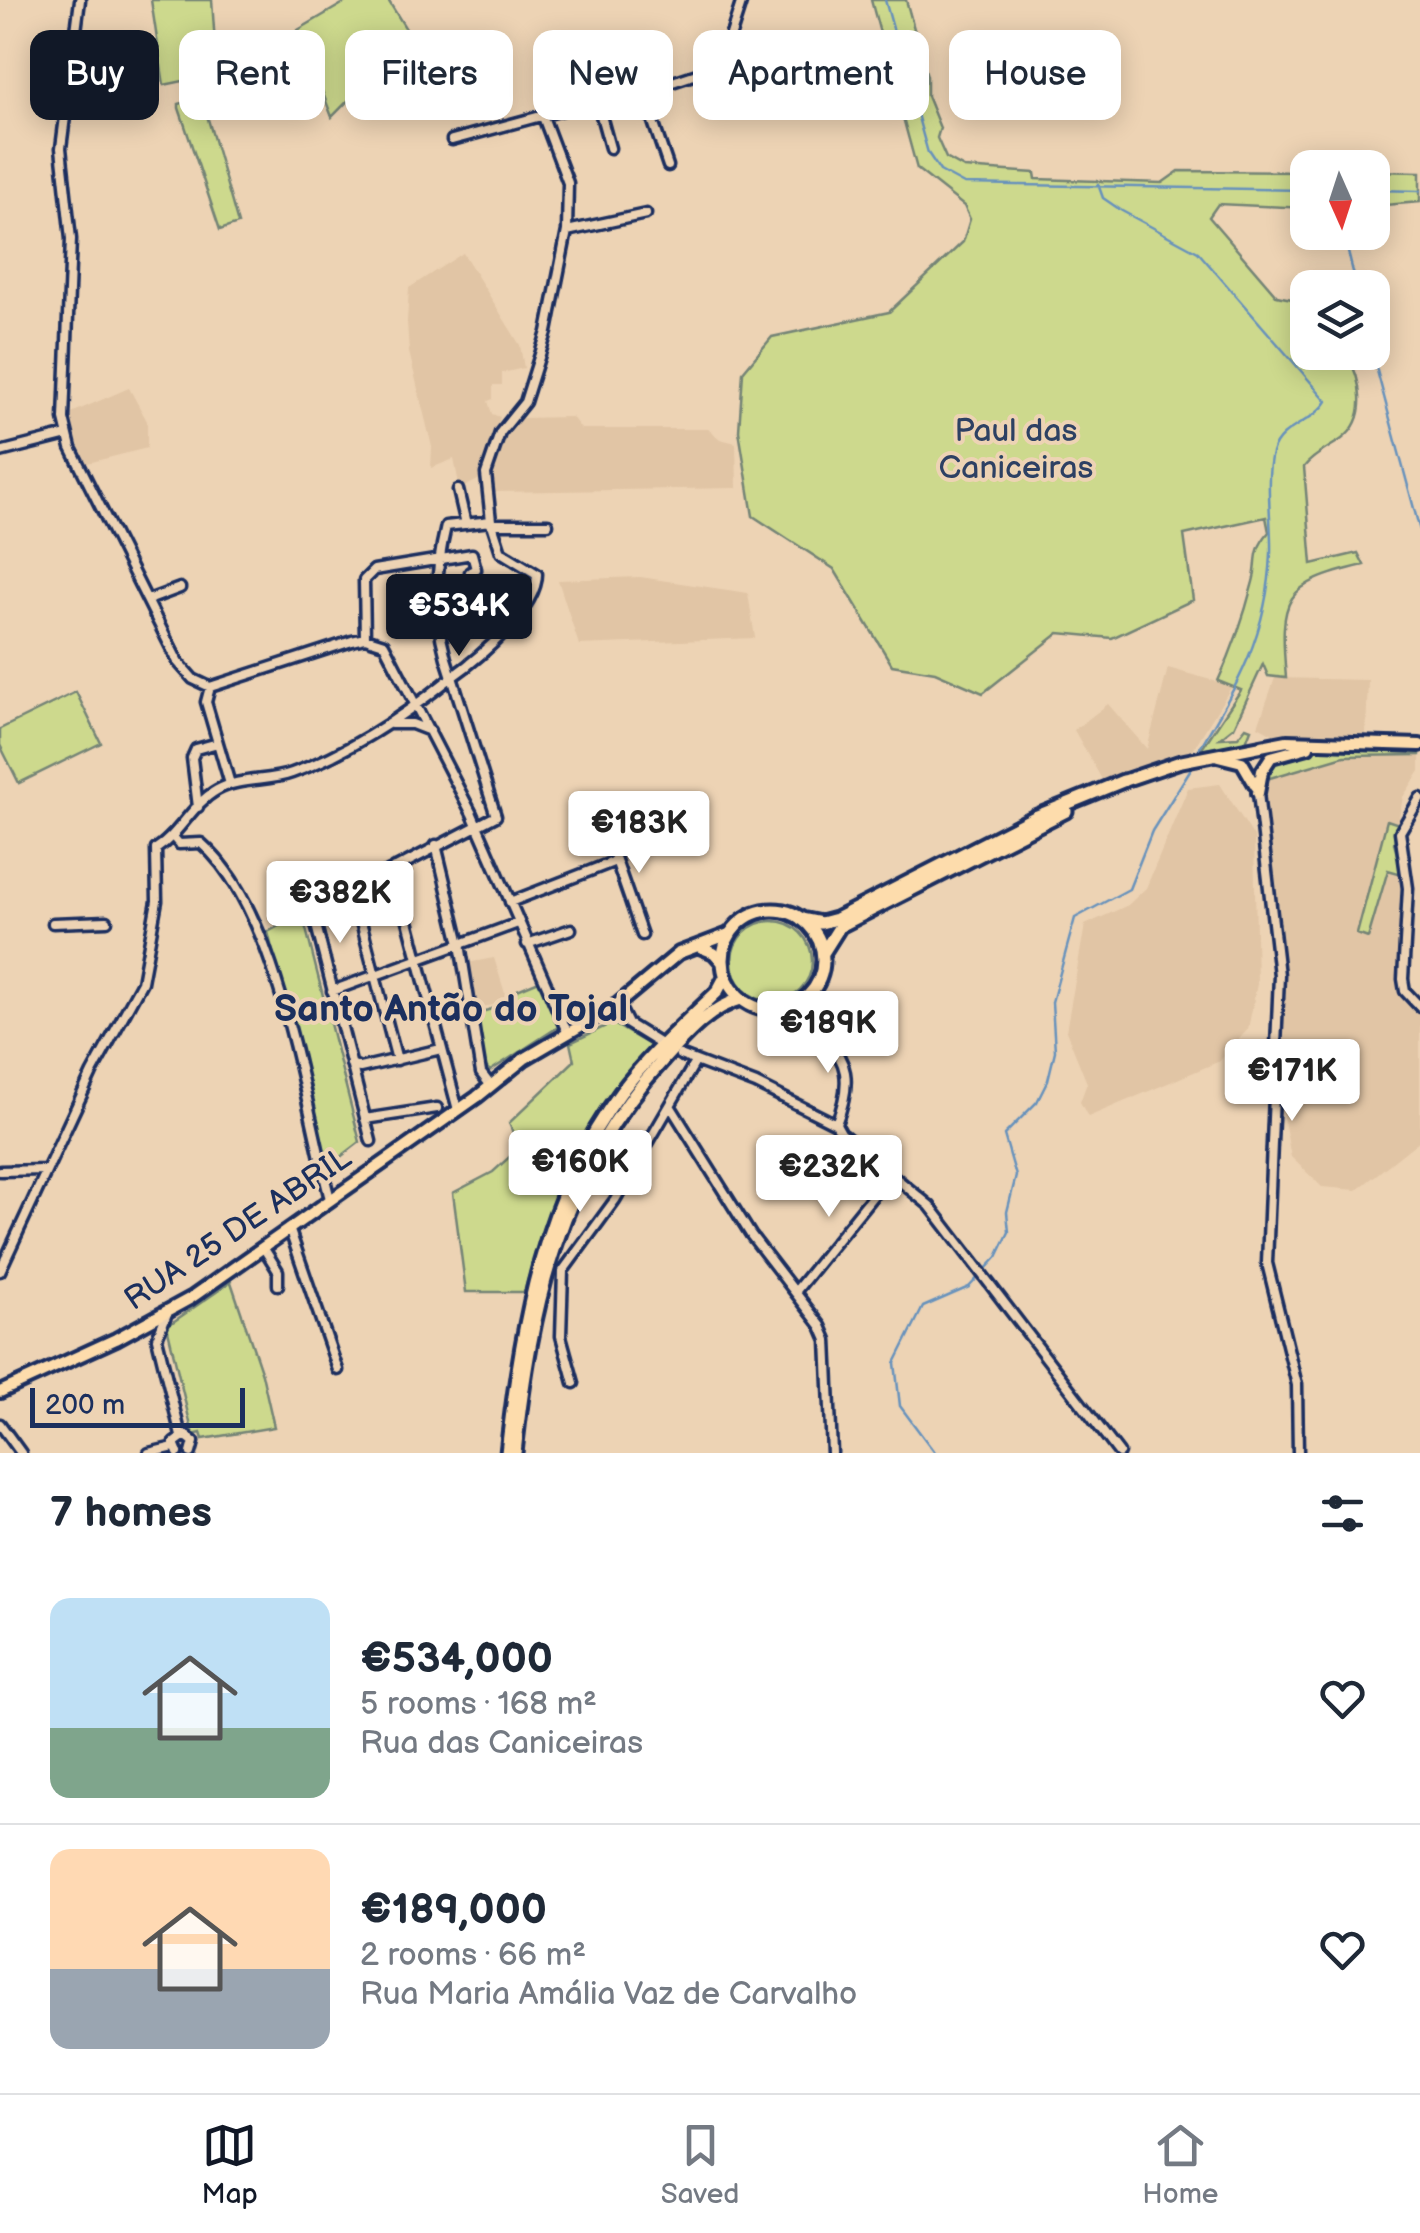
<!DOCTYPE html>
<meta charset="utf-8">
<style>
body{margin:0;font-family:"Balsamiq Sans",sans-serif;background:#f6f6f7;color:#1f2937;height:100vh;display:flex;flex-direction:column;font-size:38px;white-space:nowrap}
*{box-sizing:border-box;margin:0}
p{font-size:32px;color:#747a83}
.icon{flex:none;width:55px;height:55px;fill:none;stroke:currentColor;stroke-width:2;stroke-linecap:round;stroke-linejoin:round}
.map{position:relative;height:1453px;overflow:hidden}
.sheet{display:flex;flex-direction:column;background:#fff;flex:1}
.sheet>*{flex:none}
.banner{position:absolute;left:30px;top:30px;width:1360px;height:90px;display:flex;gap:20px}
.needle{width:65px;rotate:177deg}
.tools{position:absolute;left:1290px;top:150px;display:grid;gap:20px}
.tools a{display:grid;place-items:center;width:100px;height:100px;border-radius:20px;background:#fff;box-shadow:0 5px 25px #0003;font-size:50px}
.scale{position:absolute;left:30px;bottom:25px;width:215px;box-sizing:border-box;padding-left:10px;border:5px solid #1b2f5e;border-top:0;font-size:28px;line-height:35px;white-space:nowrap;color:#1b2f5e;-webkit-text-stroke:8px #edd3b4;paint-order:stroke}
.price{position:absolute;translate:-50% -85px;padding:0 22px;border-radius:10px;background:#fff;color:#222;font-size:32px;line-height:65px;filter:drop-shadow(0 2px 5px #0008)}
.price::after{content:'';position:absolute;left:50%;top:60px;width:30px;height:22px;margin-left:-15px;background:inherit;clip-path:polygon(0 0,100% 0,50% 100%)}
.price.selected{background:#111827;color:#fff}
ul{padding:0;list-style:none}
li{display:flex;align-items:center;gap:30px;height:250px;padding:0 50px}
li+li{border-top:2px solid #e0e1e3}
li span{display:grid;place-items:center;flex:none;width:280px;height:200px;border-radius:20px;color:#555}
li>.icon{margin-inline-start:auto}
span .icon{width:120px;height:120px;fill:#fffc;stroke-width:1}
li b{font-size:42px}
h2{display:flex;justify-content:space-between;align-items:center;height:120px;padding:0 50px;font-size:42px}
.pill{padding:0 35px;border-radius:20px;background:#fff;box-shadow:0 5px 25px #0003;font-size:35px;line-height:90px}
.pill.selected{background:#111827;color:#fff}
.menu{display:flex;justify-content:space-around;align-items:center;height:140px;border-top:2px solid #e0e1e3;background:#fff;font-size:28px;color:#747a83}
.menu a{display:grid;justify-items:center;gap:5px}
.menu .selected{color:#111827}
.map>svg:first-child{display:block}
</style>
<div class="map">
<svg width="1420" height="1453" viewBox="0 0 1420 1453">
<rect width="100%" height="100%" fill="#edd3b4"/>
<filter id="ink" filterUnits="userSpaceOnUse"><feTurbulence type="fractalNoise" baseFrequency=".01" numOctaves="2"/><feDisplacementMap in="SourceGraphic" scale="20" xChannelSelector="R" yChannelSelector="G"/><feConvolveMatrix kernelMatrix="1 2 1 2 8 2 1 2 1" color-interpolation-filters="sRGB"/></filter>
<g filter="url(#ink)">
<path fill="#e1c5a5" d="M463 253 520 345 524 368 502 373V385H493V399L488 401 492 414 500 417 482 478 460 489 454 459 431 468 432 447 409 352 407 322 409 288Z
M129 388 147 421V448L84 464 69 414Z
M572 417 581 429H708L720 439 736 443 737 488 491 492 490 473 499 444 518 418Z
M640 577 748 593 755 638 579 645 558 580Z
M1168 668 1232 686 1189 756 1143 766 1104 783 1074 730 1108 704 1147 749Z
M1275 678 1368 680 1366 734 1275 735 1258 726Z
M1393 752 1420 755V771L1403 797 1394 843 1402 874 1401 989 1420 1012V1140L1357 1190 1322 1187 1291 1157 1279 1094 1284 977 1263 780 1344 756Z
M1220 784 1254 837 1257 984 1248 1029 1220 1061 1088 1117 1080 1102 1087 1083 1066 1031 1085 925 1128 905 1146 888 1188 788Z
M494 958 508 1003 474 1008 467 963Z"/>
<path fill="#cdd98d" stroke="#748476" stroke-width="2.5" d="M151 0H212L217 74 164 85Z
M349 0H388L411 37 332 117 316 75 293 54 298 30Z
M871 0H906L927 76V96L940 128 937 138 946 158 964 168 1035 173 1036 179 1162 183 1179 171 1307 172V208L1218 204 1209 217 1277 296 1307 302 1308 352 1346 353C1361 378 1370 418 1342 439 1329 448 1313 455 1304 467L1312 564 1358 553 1364 565C1283 584 1279 597 1286 678L1268 676 1263 664 1234 727 1220 738 1238 737 1246 727 1251 729 1246 742 1201 750 1241 690 1218 681C1233 649 1244 617 1253 582 1259 561 1251 553 1269 532L1266 517 1184 535 1193 600 1112 638 1059 633 983 693 935 672 892 665 834 569 753 516 739 431 743 372 772 337 889 312 963 242 970 219 964 206 917 169Z
M202 98 238 224 220 230 179 108V104Z
M1373 171 1420 172V202L1373 206Z
M76 692 101 743 19 783 0 745V729Z
M1324 748 1420 751V755L1344 756 1263 780C1275 752 1296 751 1324 748Z
M1387 820 1399 824 1394 843 1402 874 1388 870 1368 938 1357 934Z
M302 913 360 1142 326 1168 268 932Z
M732 961a40 40 0 1 1 80 0a40 40 0 1 1-80 0Z
M539 981 558 1027 490 1071 484 1065 475 1014 512 1003 510 993Z
M612 1023 653 1047C593 1124 551 1199 524 1292H466L453 1193 493 1172 515 1152 516 1140 509 1123 574 1061 570 1043Z
M231 1282 262 1374 274 1427 203 1439 201 1433 193 1435 167 1326Z"/>
<g fill="none" stroke-linecap="round" stroke-linejoin="round">
<path stroke="#6892bc" stroke-width="2.5" d="M885 0 928 153 940 171 964 184 1308 190
M1098 184 1103 198 1122 211 1198 252 1327 401C1314 423 1279 426 1272 453 1265 479 1272 525 1271 553 1268 633 1237 688 1196 754
M1372 190 1420 191
M1343 232 1357 288
M1372 352 1420 531
M935 1453 900 1406 895 1363 923 1307 969 1287 997 1257 1009 1232 1007 1212 1016 1176 1004 1135 1037 1102 1048 1080 1055 1051 1052 1002 1075 918 1129 889 1152 831 1192 767"/>
<g stroke="#1b2f5e" stroke-width="15">
<path id="minor" d="M80 0 61 148 71 239 64 419 71 448 178 662 193 679 210 687
M642 92 721 66 742 0
M597 101 610 148
M452 140 637 90 644 95 668 166
M567 231 646 214
M0 452 67 435
M458 490 466 524
M491 521 446 526C433 580 433 624 452 677 479 658 537 609 537 574L501 552 491 521 486 474 500 433 525 402 547 332 567 231 568 183 542 114
M491 524H548
M148 600 180 588
M365 638 364 580 374 570 472 554 476 569 470 572
M210 687 352 641 365 638 384 644 472 814 568 1034
M210 687 206 702 230 784
M391 724H412L430 731
M1258 793 1279 975 1267 1263 1297 1385 1298 1453
M1420 798 1400 832 1408 888 1403 979 1405 991 1420 1007
M198 807 192 758 196 749 218 743
M606 812 600 814 642 935
M174 838 179 844 201 843C279 910 303 1098 330 1199
M436 845 460 944 481 1073 491 1086
M394 868 458 1110
M353 891 397 1060
M510 902 613 862
M53 923 107 921
M527 944 571 929
M332 991 518 923
M812 991C811 1055 868 1042 836 1124
M618 1004 628 1024 662 1045
M788 1009 817 1024
M680 1055 756 1084 836 1124 841 1133 930 1206 1119 1453
M351 1064 360 1068 441 1049
M671 1107 751 1235 821 1326 827 1340 832 1453
M365 1119 437 1108
M0 1171 44 1170
M289 1228 338 1370
M263 1247 278 1271V1285
M0 1271 92 1073 142 982 157 901 156 849C180 834 192 804 217 790 240 777 268 782 292 773 351 752 404 716 452 677L496 816 319 908 314 917 371 1141
M795 1292 892 1172
M168 1311 157 1338 181 1436
M574 1383 561 1336 563 1271 615 1200 694 1064
M0 1424 21 1453
M149 1453 174 1447
M178 1453 174 1443 185 1435 194 1442 191 1453"/>
</g>
<g stroke="#1b2f5e" stroke-width="18">
<path id="major" d="M1218 756 1242 762 1256 786
M1123 781 1179 762 1287 741 1420 745
M1258 793 1262 771 1271 757 1308 747
M697 946 714 953 722 962
M0 1392 116 1339 191 1298 477 1097 524 1059 618 1004 679 953 729 934"/>
</g>
<g stroke="#1b2f5e" stroke-width="19">
<path id="highway" d="M723 960a50 50 0 1 1 100 0a50 50 0 1 1-100 0Z
M801 919 821 923 836 919 1037 816 1123 781
M823 953 840 926 1066 811
M507 1453C521 1326 543 1197 621 1092 649 1055 684 1024 717 992L725 977
M515 1453C531 1304 559 1174 663 1060 684 1037 710 1007 741 999"/>
</g>
<use href="#minor" stroke="#edd3b4" stroke-width="8"/>
<use href="#major" stroke="#fddcac" stroke-width="10"/>
<use href="#highway" stroke="#fddcac" stroke-width="11"/>
</g>
</g>
<g text-anchor="middle" dominant-baseline="central" stroke-width="8" stroke-linejoin="round" paint-order="stroke">
<g font-size="32" fill="#2d4063" stroke="#edd3b4">
<text x="1016" y="431">Paul das<tspan x="1016" dy="37">Caniceiras</tspan></text>
</g>
<g font-size="32" fill="#1b2f5e" stroke="#edd3b4">
<text transform="translate(238 1229) rotate(-34)">RUA 25 DE ABRIL</text>
</g>
<g font-size="38" font-weight="bold" fill="#1b2f5e" stroke="#edd3b4">
<text x="451" y="1009">Santo Antão do Tojal</text>
</g>
</g>
</svg>
<div class="tools">
<a><svg class="needle" viewBox="-14 -14 28 28"><path d="M0-13l5 13h-10z" fill="#e53935"/><path d="M0 13l5-13h-10z" fill="#747a83"/></svg></a>
<a><svg class="icon" aria-label="layers" viewBox="0 0 24 24"><path d="M12 4l9 5-9 5-9-5zM3 14l9 5 9-5"/></svg></a>
</div>
<div class="scale">200 m</div>
<b class="price selected" style="left:459px;top:659px">€534K</b>
<b class="price" style="left:639px;top:876px">€183K</b>
<b class="price" style="left:340px;top:946px">€382K</b>
<b class="price" style="left:828px;top:1076px">€189K</b>
<b class="price" style="left:1292px;top:1124px">€171K</b>
<b class="price" style="left:580px;top:1215px">€160K</b>
<b class="price" style="left:829px;top:1220px">€232K</b>
<div class="banner">
<a class="pill selected">Buy</a>
<a class="pill">Rent</a>
<a class="pill">Filters</a>
<a class="pill">New</a>
<a class="pill">Apartment</a>
<a class="pill">House</a>
</div>
</div>
<section class="sheet">
<h2>7 homes<svg class="icon" aria-label="filters" viewBox="0 0 24 24"><path d="M4 7h16M4 17h16"/><circle cx="9" cy="7" r="2"/><circle cx="15" cy="17" r="2"/></svg></h2>
<ul>
<li><span style="background:linear-gradient(#bfe0f5 65%,#7fa58c 0)"><svg class="icon" aria-label="home" viewBox="0 0 24 24"><path d="M3 11l9-7 9 7M6 9v11h12V9"/></svg></span><div><b>€534,000</b><p>5 rooms · 168 m²</p><p>Rua das Caniceiras</p></div><svg class="icon" aria-label="heart" viewBox="0 0 24 24"><path d="M12 20l-8-8c-3-5 5-10 8-4 3-6 11-1 8 4z"/></svg></li>
<li><span style="background:linear-gradient(#ffd9b3 60%,#9aa5b1 0)"><svg class="icon" aria-label="home" viewBox="0 0 24 24"><path d="M3 11l9-7 9 7M6 9v11h12V9"/></svg></span><div><b>€189,000</b><p>2 rooms · 66 m²</p><p>Rua Maria Amália Vaz de Carvalho</p></div><svg class="icon" aria-label="heart" viewBox="0 0 24 24"><path d="M12 20l-8-8c-3-5 5-10 8-4 3-6 11-1 8 4z"/></svg></li>
</ul>
</section>
<nav class="menu">
<a class="selected"><svg class="icon" aria-label="map" viewBox="0 0 24 24"><path d="M3 6l6-2 6 2 6-2v14l-6 2-6-2-6 2zM9 4v14M15 6v14"/></svg>Map</a>
<a><svg class="icon" aria-label="saved" viewBox="0 0 24 24"><path d="M7 4h10v16l-5-4-5 4z"/></svg>Saved</a>
<a><svg class="icon" aria-label="home" viewBox="0 0 24 24"><path d="M3 11l9-7 9 7M6 9v11h12V9"/></svg>Home</a>
</nav>
